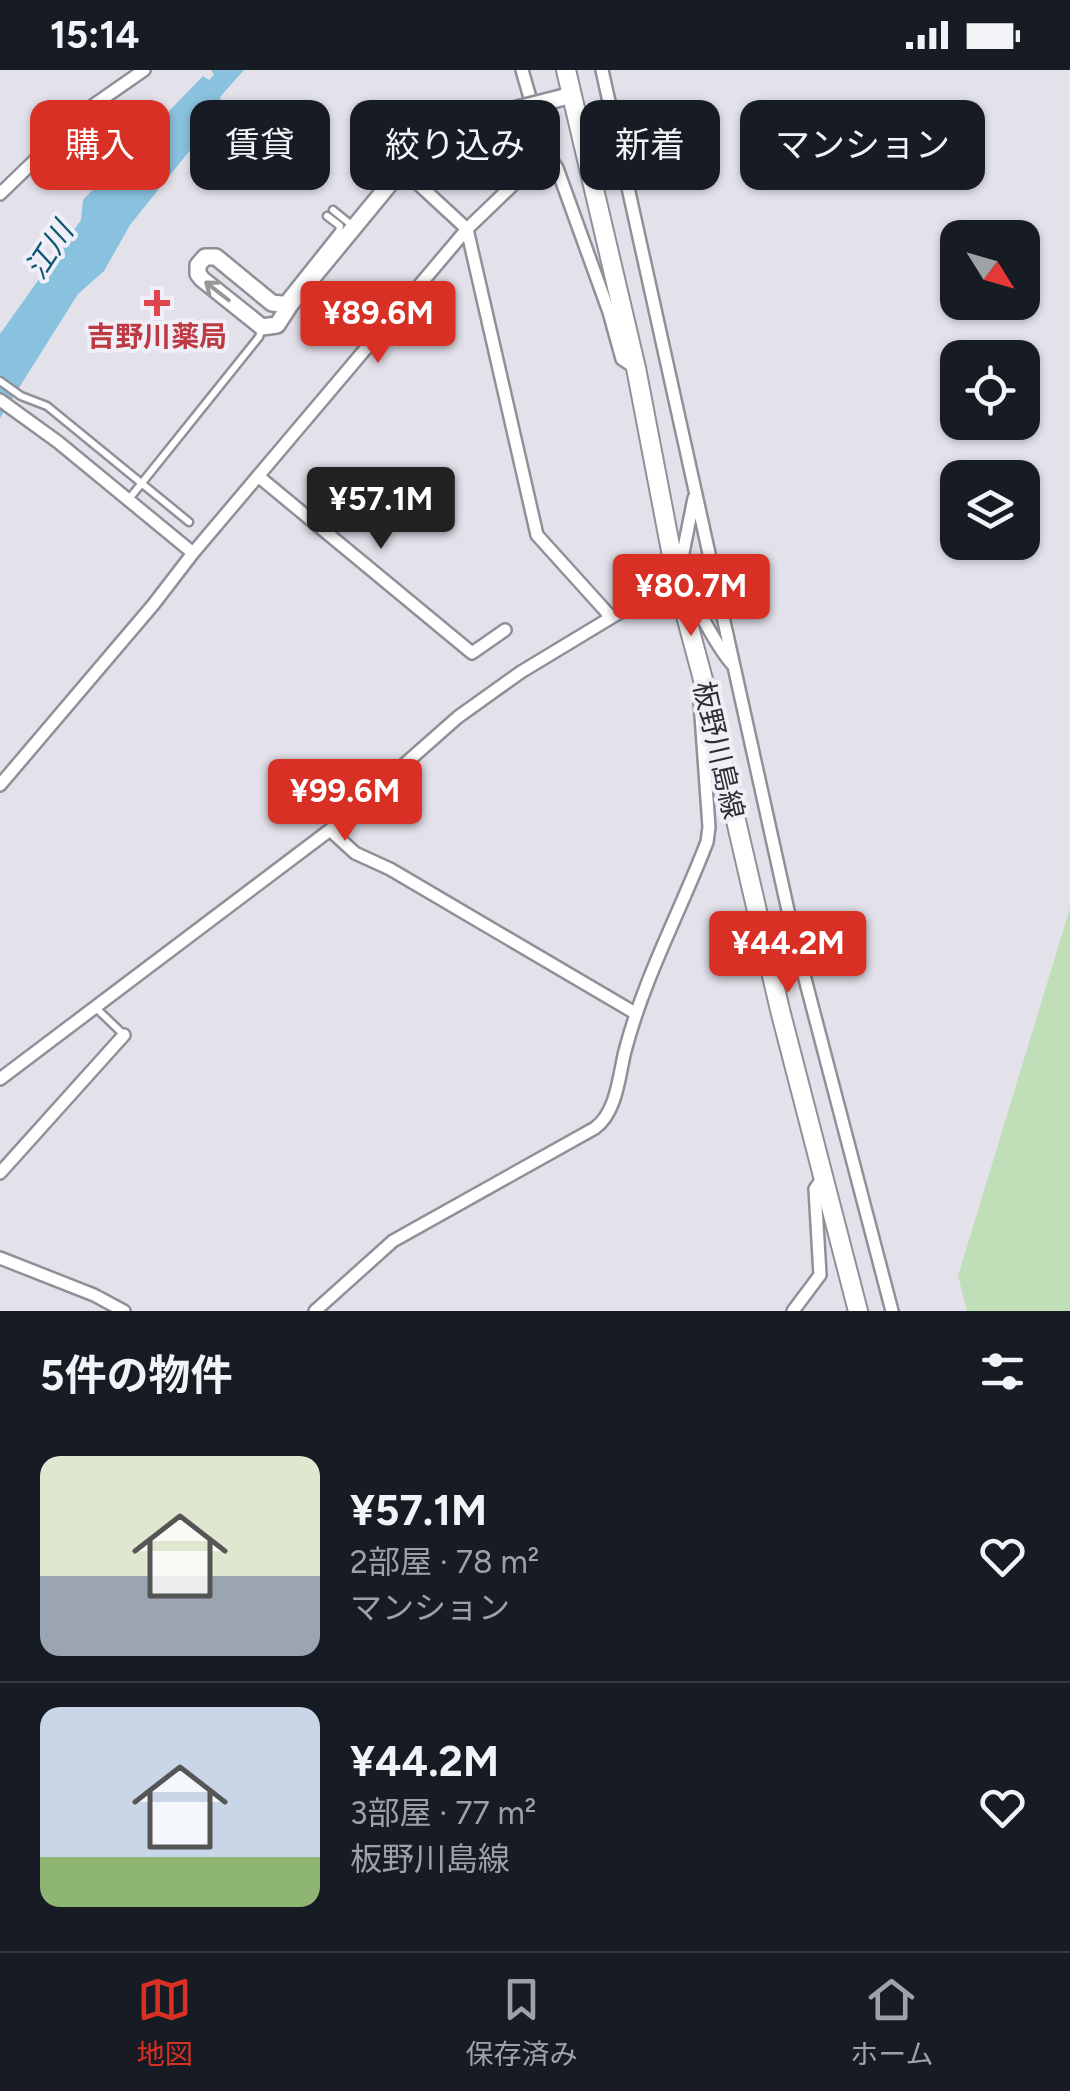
<!DOCTYPE html>
<html lang="ja">
<meta charset="utf-8">
<style>
body{margin:0;font-family:Figtree,"Noto Sans JP",sans-serif;background:#242831;color:#f1f3f6;height:100vh;display:flex;flex-direction:column;font-size:38px;white-space:nowrap}
*{box-sizing:border-box;margin:0}
p{font-size:32px;color:#9ea1a6}
.icon{flex:none;width:55px;height:55px;fill:none;stroke:currentColor;stroke-width:2;stroke-linecap:round;stroke-linejoin:round}
.map{position:relative;height:1241px;overflow:hidden}
.details{display:flex;flex-direction:column;background:#171b24;flex:1}
.details>*{flex:none}
.top-card{position:absolute;left:30px;top:30px;width:1010px;height:90px;display:flex;gap:20px}
.needle{width:65px;rotate:127deg}
.tools{position:absolute;left:940px;top:150px;display:grid;gap:20px}
.tools a{display:grid;place-items:center;width:100px;height:100px;border-radius:20px;background:#171b24;box-shadow:0 2px 8px #0004;font-size:50px}
.price{position:absolute;translate:-50% -85px;padding:0 22px;border-radius:10px;background:#d93025;color:#fff;font-size:32px;line-height:65px;filter:drop-shadow(0 2px 5px #0008)}
.price::after{content:'';position:absolute;left:50%;top:60px;width:30px;height:22px;margin-left:-15px;background:inherit;clip-path:polygon(0 0,100% 0,50% 100%)}
.price.selected{background:#222;color:#fff}
ul{padding:0;list-style:none}
li{display:flex;align-items:center;gap:30px;height:250px;padding:0 40px}
li+li{border-top:2px solid #363941}
li span{display:grid;place-items:center;flex:none;width:280px;height:200px;border-radius:20px;color:#555}
li>.icon{margin-inline-start:auto}
span .icon{width:120px;height:120px;fill:#fffc;stroke-width:1}
li b{font-size:42px}
h2{display:flex;justify-content:space-between;align-items:center;height:120px;padding:0 40px;font-size:42px}
.pill{padding:0 35px;border-radius:20px;background:#171b24;box-shadow:0 2px 8px #0004;font-size:35px;line-height:90px}
.pill.selected{background:#d93025;color:#fff}
.status{display:flex;justify-content:space-between;align-items:center;height:70px;padding:0 50px;background:#171b24;direction:ltr}
.status svg{height:28px;fill:currentColor}
.dock{display:flex;justify-content:space-around;align-items:center;height:140px;border-top:2px solid #363941;background:#171b24;font-size:28px;color:#9ea1a6}
.dock a{display:grid;justify-items:center;gap:5px}
.dock .selected{color:#d93025}
.map>svg:first-child{display:block}
</style>
<div class="status"><b>15:14</b><svg viewBox="0 0 49 12"><path d="M0 12V9h3v3zM5 12V6h3v6zM10 12V3h3v9zM15 12V0h3v12zM26 1h20v11H26zM47 4h2v5h-2z"/></svg></div>
<div class="map">
<svg width="1070" height="1241" viewBox="0 0 1070 1241">
<rect width="100%" height="100%" fill="#e3e2eb"/>
<path fill="#c0deb8" d="M1070 838V1241H967L958 1206Z"/>
<path fill="#89c2de" d="M211 0H244L220 27 224 38 130 155 104 201 78 224 0 348V264L81 150 83 130 203 6 209 10 214 5Z"/>
<g fill="none" stroke-linecap="round" stroke-linejoin="round">
<g stroke="#919099" stroke-width="11">
<path id="service" d="M333 140 354 157
M284 230 339 161 340 156 327 146
M0 311 21 326 47 336 189 452
M129 429 259 267 262 258
M96 938 123 964"/>
</g>
<g stroke="#919099" stroke-width="16">
<path id="minor" d="M522 0 546 83 557 98 609 242 622 289 636 298
M602 0 793 863 892 1241
M402 99 467 159 537 465 611 547
M0 124 88 39 144 0
M0 330 58 372 193 483
M258 406 472 583 505 560
M679 503 694 428
M680 515C702 539 711 571 733 595
M0 715 153 535 193 483 467 159 546 83
M330 760 355 783 390 799 635 943
M0 1009 330 760 458 647 521 602 665 515 677 512
M0 1103 124 965
M0 1188 94 1225 124 1241
M315 1241 393 1171 595 1058C617 1042 619 1005 625 981 644 908 680 842 707 772L709 757 700 632 702 626
M793 1241 820 1205 815 1119 824 1106"/>
</g>
<g stroke="#919099" stroke-width="20">
<path id="tertiary" d="M545 32 572 25
M290 235 272 233 216 187H205L198 195V204L202 209 262 257 277 255 290 235 402 99 425 75 452 58 481 48 521 38"/>
</g>
<g stroke="#919099" stroke-width="22">
<path id="secondary" d="M566 0 636 298 677 512 705 617 780 940 858 1241"/>
</g>
<use href="#service" stroke="#fff" stroke-width="6"/>
<use href="#minor" stroke="#fff" stroke-width="11"/>
<use href="#tertiary" stroke="#fff" stroke-width="15"/>
<use href="#secondary" stroke="#fff" stroke-width="18"/>
<g stroke="#919099" stroke-width="20" stroke-linecap="butt">
<path id="tertiary-bridge" d="M521 38 545 32"/>
</g>
<use href="#tertiary-bridge" stroke="#fff" stroke-width="15"/>
</g>
<defs><path id="oneway-shaft" d="M-6 0H5M1.5-3L5.5 0L1.5 3" fill="none" stroke-width="1.6" stroke-linecap="round" stroke-linejoin="round" transform="scale(2.5)"/></defs>
<use stroke="#979798" href="#oneway-shaft" transform="translate(217 221) rotate(-142)"/>
<path fill="#e0444e" stroke="#f0eff8" stroke-width="4" d="M152 218h10v10h10v10h-10v10h-10v-10h-10v-10h10z"/>
<g text-anchor="middle" dominant-baseline="central" stroke-width="8" stroke-linejoin="round" paint-order="stroke">
<g font-size="28" font-weight="bold" fill="#be3a42" stroke="#f0eff8">
<text x="157" y="266">吉野川薬局</text>
</g>
<g font-size="28" fill="#2f2f32" stroke="#f0eff8">
<text transform="translate(719 680) rotate(77)">板野川島線</text>
</g>
<g font-size="30" font-style="italic" fill="#0d5774" stroke="#f0eff8">
<text transform="translate(49 180) rotate(-57)">江川</text>
</g>
</g>
</svg>
<div class="tools">
<a><svg class="needle" viewBox="-14 -14 28 28"><path d="M0-13l5 13h-10z" fill="#e53935"/><path d="M0 13l5-13h-10z" fill="#9ea1a6"/></svg></a>
<a><svg class="icon" aria-label="locate" viewBox="0 0 24 24"><circle cx="12" cy="12" r="6"/><path d="M12 2v4M12 18v4M2 12h4M18 12h4"/></svg></a>
<a><svg class="icon" aria-label="layers" viewBox="0 0 24 24"><path d="M12 4l9 5-9 5-9-5zM3 14l9 5 9-5"/></svg></a>
</div>
<b class="price" style="left:378px;top:296px">¥89.6M</b>
<b class="price selected" style="left:381px;top:482px">¥57.1M</b>
<b class="price" style="left:691px;top:569px">¥80.7M</b>
<b class="price" style="left:345px;top:774px">¥99.6M</b>
<b class="price" style="left:788px;top:926px">¥44.2M</b>
<div class="top-card">
<a class="pill selected">購入</a>
<a class="pill">賃貸</a>
<a class="pill">絞り込み</a>
<a class="pill">新着</a>
<a class="pill">マンション</a>
</div>
</div>
<section class="details">
<h2>5件の物件<svg class="icon" aria-label="filters" viewBox="0 0 24 24"><path d="M4 7h16M4 17h16"/><circle cx="9" cy="7" r="2"/><circle cx="15" cy="17" r="2"/></svg></h2>
<ul>
<li><span style="background:linear-gradient(#dfe7d0 60%,#9aa5b1 0)"><svg class="icon" aria-label="home" viewBox="0 0 24 24"><path d="M3 11l9-7 9 7M6 9v11h12V9"/></svg></span><div><b>¥57.1M</b><p>2部屋 · 78 m²</p><p>マンション</p></div><svg class="icon" aria-label="heart" viewBox="0 0 24 24"><path d="M12 20l-8-8c-3-5 5-10 8-4 3-6 11-1 8 4z"/></svg></li>
<li><span style="background:linear-gradient(#c9d6e8 75%,#8fb573 0)"><svg class="icon" aria-label="home" viewBox="0 0 24 24"><path d="M3 11l9-7 9 7M6 9v11h12V9"/></svg></span><div><b>¥44.2M</b><p>3部屋 · 77 m²</p><p>板野川島線</p></div><svg class="icon" aria-label="heart" viewBox="0 0 24 24"><path d="M12 20l-8-8c-3-5 5-10 8-4 3-6 11-1 8 4z"/></svg></li>
</ul>
</section>
<nav class="dock">
<a class="selected"><svg class="icon" aria-label="map" viewBox="0 0 24 24"><path d="M3 6l6-2 6 2 6-2v14l-6 2-6-2-6 2zM9 4v14M15 6v14"/></svg>地図</a>
<a><svg class="icon" aria-label="saved" viewBox="0 0 24 24"><path d="M7 4h10v16l-5-4-5 4z"/></svg>保存済み</a>
<a><svg class="icon" aria-label="home" viewBox="0 0 24 24"><path d="M3 11l9-7 9 7M6 9v11h12V9"/></svg>ホーム</a>
</nav>
